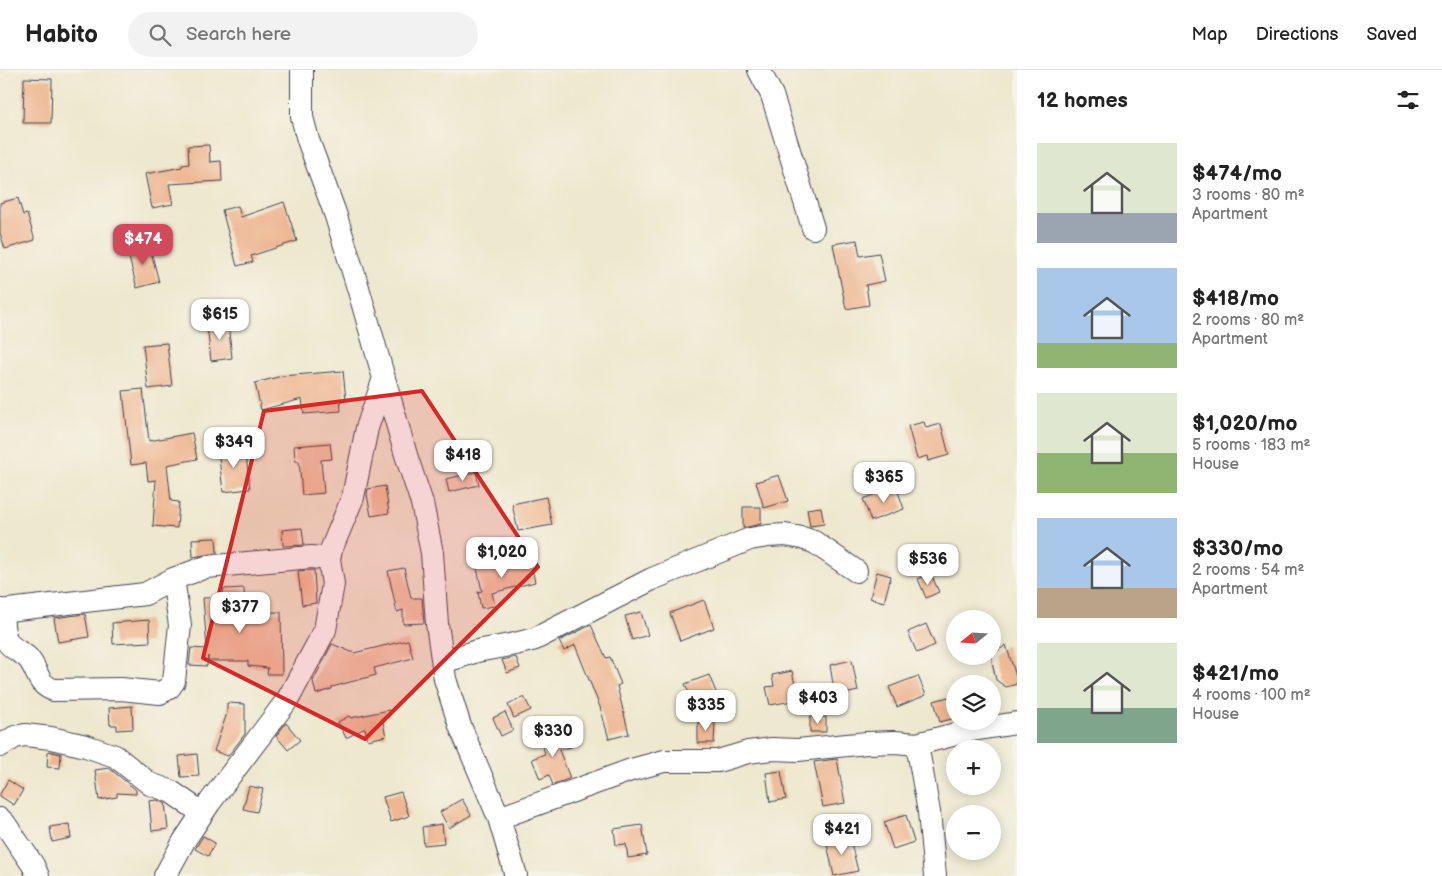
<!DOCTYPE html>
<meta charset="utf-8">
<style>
body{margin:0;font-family:"Balsamiq Sans",sans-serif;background:#f2f2f2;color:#222;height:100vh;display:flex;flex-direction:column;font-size:19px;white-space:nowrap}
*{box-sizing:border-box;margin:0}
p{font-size:16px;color:#767676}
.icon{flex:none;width:28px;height:28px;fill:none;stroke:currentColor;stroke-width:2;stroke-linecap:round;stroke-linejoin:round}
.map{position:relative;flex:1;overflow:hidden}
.panel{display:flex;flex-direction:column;background:#fff;width:425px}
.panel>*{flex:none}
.needle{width:32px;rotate:252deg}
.fabs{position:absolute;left:946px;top:540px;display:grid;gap:10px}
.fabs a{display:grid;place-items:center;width:55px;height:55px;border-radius:50%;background:#fff;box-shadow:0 2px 12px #0003;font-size:25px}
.price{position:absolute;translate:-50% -42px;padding:0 11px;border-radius:10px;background:#fff;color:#222;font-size:16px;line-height:32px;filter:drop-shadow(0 1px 2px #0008)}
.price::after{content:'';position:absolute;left:50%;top:30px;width:15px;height:11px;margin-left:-8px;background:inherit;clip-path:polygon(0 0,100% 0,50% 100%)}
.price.selected{background:#d1495b;color:#fff}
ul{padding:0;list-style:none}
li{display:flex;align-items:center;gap:15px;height:125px;padding:0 20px}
li span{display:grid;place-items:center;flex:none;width:140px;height:100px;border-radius:0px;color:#555}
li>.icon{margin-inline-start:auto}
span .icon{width:60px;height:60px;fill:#fffc;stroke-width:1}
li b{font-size:21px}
h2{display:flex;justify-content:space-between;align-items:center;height:60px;padding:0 20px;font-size:21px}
header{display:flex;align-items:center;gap:30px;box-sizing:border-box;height:70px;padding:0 25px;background:#fff;border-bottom:1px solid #e0e0e0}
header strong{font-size:24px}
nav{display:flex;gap:28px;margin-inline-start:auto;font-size:18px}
.search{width:350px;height:45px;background:#f2f2f2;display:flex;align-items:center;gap:12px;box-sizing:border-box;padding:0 18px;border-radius:28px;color:#767676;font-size:19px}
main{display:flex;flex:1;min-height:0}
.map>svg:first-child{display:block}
</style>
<header>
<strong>Habito</strong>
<div class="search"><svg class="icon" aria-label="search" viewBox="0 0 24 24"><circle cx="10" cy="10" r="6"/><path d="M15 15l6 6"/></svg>Search here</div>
<nav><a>Map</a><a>Directions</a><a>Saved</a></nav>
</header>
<main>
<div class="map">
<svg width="1017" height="806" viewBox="0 0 1017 806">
<rect width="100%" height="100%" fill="#f7f3e8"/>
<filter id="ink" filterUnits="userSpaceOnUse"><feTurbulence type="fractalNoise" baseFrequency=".02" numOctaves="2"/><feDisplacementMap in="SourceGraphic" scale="10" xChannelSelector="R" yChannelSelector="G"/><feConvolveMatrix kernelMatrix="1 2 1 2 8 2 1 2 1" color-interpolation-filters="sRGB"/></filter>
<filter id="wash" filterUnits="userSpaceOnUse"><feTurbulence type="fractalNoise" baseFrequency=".0096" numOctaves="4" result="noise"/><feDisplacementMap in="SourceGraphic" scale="20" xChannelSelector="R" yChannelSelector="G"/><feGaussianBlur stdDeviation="1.12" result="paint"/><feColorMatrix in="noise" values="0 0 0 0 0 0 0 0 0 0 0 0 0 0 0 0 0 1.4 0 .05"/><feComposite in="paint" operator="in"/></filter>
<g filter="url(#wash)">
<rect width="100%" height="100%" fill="#ede8ce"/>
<g id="blocks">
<path fill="#eeb792" d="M24 8 52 9 51 53H23Z
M209 75 210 92 221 91 222 111 169 114 173 134 152 138 145 104 182 97V95L189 94 188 76Z
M18 128 23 145 27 144 35 170 5 179 0 163V133Z
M284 132 297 171 251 186 253 192 237 196 222 140 238 136 241 147Z
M857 170 860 186 879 183 885 211 866 215 869 235 846 239 833 174Z
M149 174 159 212 137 218 127 180Z
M228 252 232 288 211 291 207 255Z
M167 273 172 316 148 319 143 275Z
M343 301 346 330 340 331 341 341 304 344 302 329 261 340 255 313 282 306Z
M143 319 149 371 192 363 197 389 167 395 171 431 179 432 177 458 153 456 156 410 148 411 146 393 131 395 123 321Z
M924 352 926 358 941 354 949 385 928 391 927 386 917 389 908 356Z
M330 373 332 389 321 390 324 423 302 425 299 391H295L294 376Z
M245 376 250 419 223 422 218 379Z
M476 402 479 415 449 422 446 409Z
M779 405 788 431 764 438 756 412Z
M385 416 389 443 371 446 367 424 368 419Z
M896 416 904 439 871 451 863 429Z
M546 427 552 455 518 461 512 434Z
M743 437H761V454L743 458Z
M821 437 824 454 810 456 807 439Z
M302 458 304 475 283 476 282 460Z
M216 468 217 483 193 487 192 469Z
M491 489 493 498 530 489 535 512 492 523 495 536 481 538 478 522 482 521 476 493Z
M404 498 411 528H422L424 553 403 554V540L397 542 388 501Z
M314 500 316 533 302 535 298 501Z
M877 502 891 506 884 532 870 528Z
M931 504 939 522 926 528 918 509Z
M244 518 245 543 281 542 282 604H267L268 598 248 596V591H208V586L207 596 189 595 191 578 207 579 203 528 224 527 223 519Z
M704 530 714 558 680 571 670 543Z
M641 542 648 565 632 570 625 546Z
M85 544 89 567 58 572 54 548Z
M149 550 150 572 113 574 112 553Z
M926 554 935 575 917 583 908 562Z
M591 555 606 588 610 587 621 614 617 616 629 664 609 669 600 637 575 575 564 581 559 571Z
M408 570 413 588 374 598 376 605 332 617V619L316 624 313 611 332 574 354 583Z
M1006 575 1017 609V614L1006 617 996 610 992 592V585Z
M516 587 520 598 507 603 502 590Z
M852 590 858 621 835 626 830 595Z
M792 601 798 630 770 635 766 617 774 616 772 605Z
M709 605 718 627 694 636 685 614Z
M918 606 926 625 897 637 889 617Z
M952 626 955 636V648L940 652 934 631Z
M524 627 531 640 514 648 508 635Z
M227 633 245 634V664L228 686 214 681 227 643Z
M132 636 133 659 117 660V655H110L109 638Z
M389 640 391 644 382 648 386 666 368 670 365 658 346 668 338 652 349 646 351 648Z
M505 642 513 660 501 666 493 648Z
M810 647H826V662H810Z
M698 651H715L714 673H698Z
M286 653 300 670 288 680 276 666Z
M566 661 571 677 559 680 570 708 553 715 549 705 540 709 532 689 545 684 540 668Z
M48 681 61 684 60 698 47 697Z
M197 684 199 706 181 707 179 686Z
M837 689 845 733 823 737 814 692Z
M109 698 136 720V724L117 723V727L99 730 95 700Z
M781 701 786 729 770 732 766 703Z
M8 710 23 720 14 735 0 726V724Z
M249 716 263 719 257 742 243 739Z
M401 722 409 746 391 752 383 727Z
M462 729 471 745 449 758 440 742Z
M157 730 165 733 168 759 152 761 149 731Z
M906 745 914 772 893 779 884 752Z
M69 754 71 768 52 772 50 757Z
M442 754 444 773 424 775 422 757Z
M642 755 647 785 628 788 626 774 616 775 614 759Z
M849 765 858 801 834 806 826 770Z
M203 766 215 773 208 786 195 779Z"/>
</g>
</g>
<g filter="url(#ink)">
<use href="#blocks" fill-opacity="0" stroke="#404051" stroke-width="1"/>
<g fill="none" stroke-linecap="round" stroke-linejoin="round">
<g stroke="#404051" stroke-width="24">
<path id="minor" d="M302 0V47L308 70 335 143 359 221 406 385 422 433 432 483 437 554 445 609 460 656 499 748 516 806
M759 0 772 25 813 158
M2 540C3 550 2 562 7 571 11 579 22 582 28 588 39 601 36 614 54 620L121 619 160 623 169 618 174 611 180 555 173 509
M0 541 145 524 173 509 206 497 311 487 329 489
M443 592 477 581 515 574 535 569 652 509 750 469 768 466 785 465 802 468 814 472 856 501
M917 674 929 742 935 806
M0 676 15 667 25 665 51 668 86 676 115 686 150 714 170 721 202 743
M499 748 631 700 664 691H718L748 682 772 679 798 680 867 673 895 672 917 674 972 660 1017 653
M0 749 5 754 33 795 38 806
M165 806 184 771 210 732 288 629 325 560 333 514 329 489 331 480 353 427 367 358 384 308"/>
</g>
<use href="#minor" stroke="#fff" stroke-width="22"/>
</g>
</g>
<path fill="#d62828" fill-opacity="0.2" stroke="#d62828" stroke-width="4" stroke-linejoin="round" d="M422 321 538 497 365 669 203 588 264 341Z"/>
</svg>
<div class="fabs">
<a><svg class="needle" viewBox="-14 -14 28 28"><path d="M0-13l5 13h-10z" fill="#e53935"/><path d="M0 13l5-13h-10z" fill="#767676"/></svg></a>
<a><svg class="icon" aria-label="layers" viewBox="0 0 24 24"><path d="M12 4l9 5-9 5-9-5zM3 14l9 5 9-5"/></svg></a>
<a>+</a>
<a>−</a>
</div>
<b class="price selected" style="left:143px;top:196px">$474</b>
<b class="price" style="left:220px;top:271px">$615</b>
<b class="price" style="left:234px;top:399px">$349</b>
<b class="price" style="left:463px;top:412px">$418</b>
<b class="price" style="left:884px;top:434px">$365</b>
<b class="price" style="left:502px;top:509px">$1,020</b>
<b class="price" style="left:928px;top:516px">$536</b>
<b class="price" style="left:240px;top:564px">$377</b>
<b class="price" style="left:818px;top:655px">$403</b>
<b class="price" style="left:706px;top:662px">$335</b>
<b class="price" style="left:553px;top:688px">$330</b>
<b class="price" style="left:842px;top:786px">$421</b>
</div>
<section class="panel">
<h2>12 homes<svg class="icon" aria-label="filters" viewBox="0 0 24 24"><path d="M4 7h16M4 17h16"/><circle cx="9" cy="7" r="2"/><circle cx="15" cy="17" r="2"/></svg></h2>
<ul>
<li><span style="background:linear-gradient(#dfe7d0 70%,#9aa5b1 0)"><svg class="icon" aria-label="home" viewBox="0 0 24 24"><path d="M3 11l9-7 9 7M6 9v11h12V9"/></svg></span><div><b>$474/mo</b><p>3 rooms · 80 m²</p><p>Apartment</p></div></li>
<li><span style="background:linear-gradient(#a9c7e8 75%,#8fb573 0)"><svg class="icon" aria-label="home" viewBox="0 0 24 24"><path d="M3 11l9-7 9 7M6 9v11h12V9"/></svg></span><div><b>$418/mo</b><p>2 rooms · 80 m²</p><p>Apartment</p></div></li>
<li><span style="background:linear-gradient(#dfe7d0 60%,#8fb573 0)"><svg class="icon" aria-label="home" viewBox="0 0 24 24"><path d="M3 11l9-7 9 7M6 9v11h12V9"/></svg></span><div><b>$1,020/mo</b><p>5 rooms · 183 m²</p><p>House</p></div></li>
<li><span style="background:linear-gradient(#a9c7e8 70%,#b9a48a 0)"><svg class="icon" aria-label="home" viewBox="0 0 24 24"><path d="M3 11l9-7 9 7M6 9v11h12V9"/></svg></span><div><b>$330/mo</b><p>2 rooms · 54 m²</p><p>Apartment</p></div></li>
<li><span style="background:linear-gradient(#dfe7d0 65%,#7fa58c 0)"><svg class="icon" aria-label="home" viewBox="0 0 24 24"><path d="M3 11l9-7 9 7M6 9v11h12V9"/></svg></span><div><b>$421/mo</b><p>4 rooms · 100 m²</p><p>House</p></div></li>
</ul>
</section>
</main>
